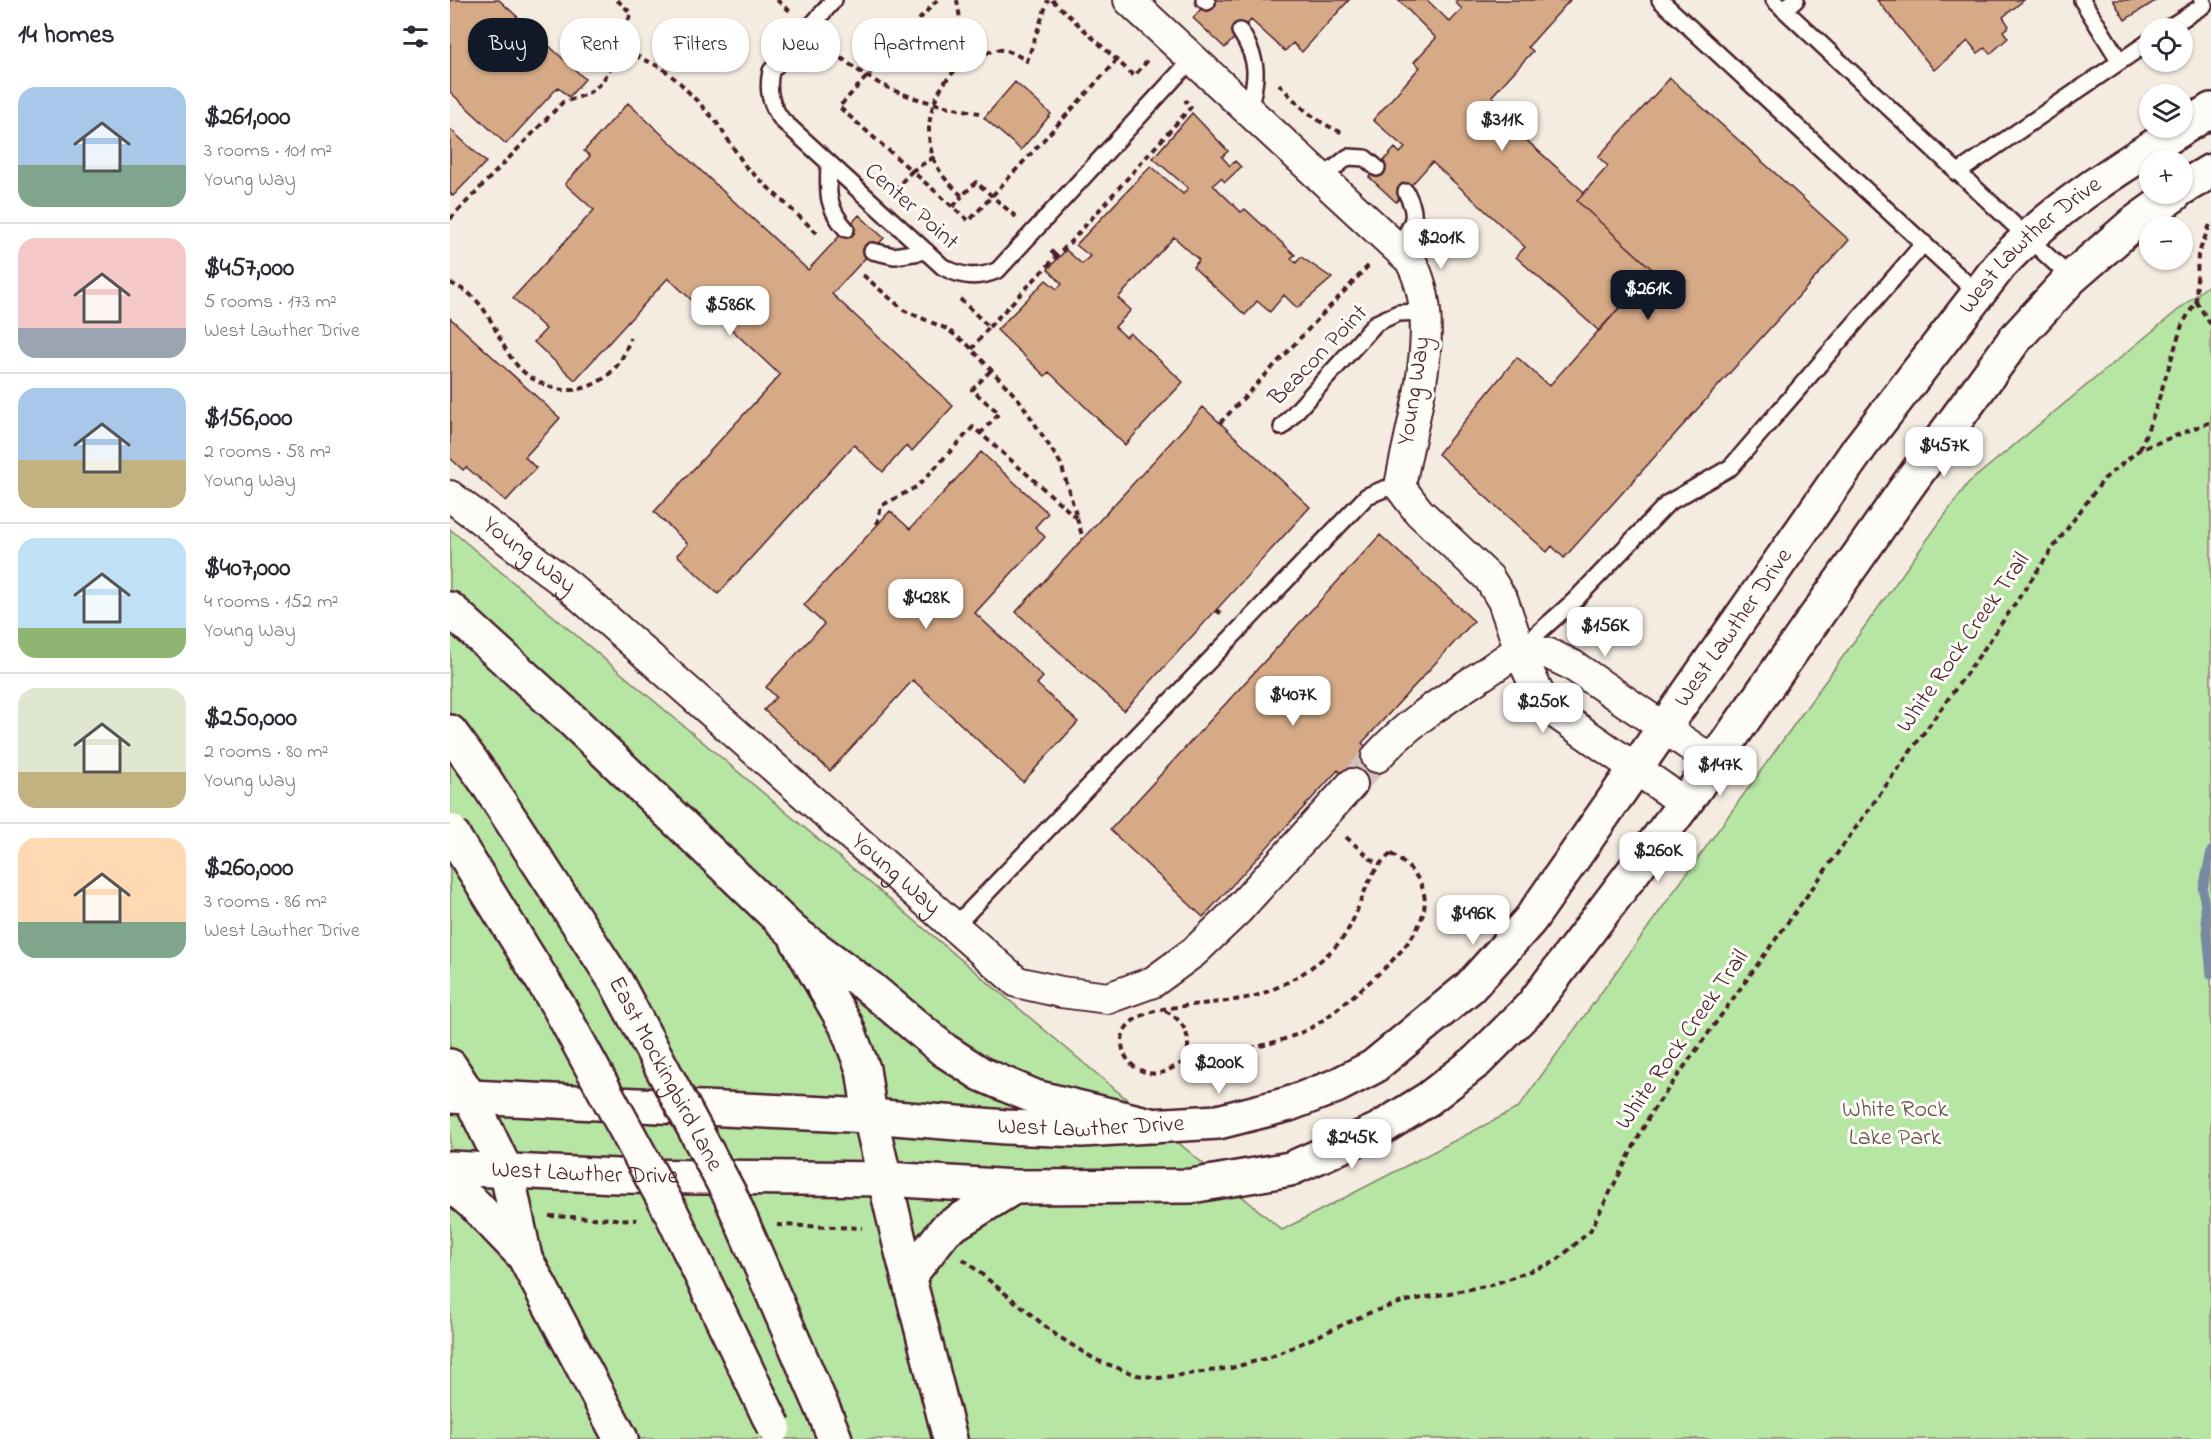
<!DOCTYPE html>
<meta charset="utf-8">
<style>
body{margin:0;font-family:"Indie Flower",sans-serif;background:#f7f7f7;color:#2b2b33;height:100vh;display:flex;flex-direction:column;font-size:22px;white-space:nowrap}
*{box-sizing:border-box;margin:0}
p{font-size:20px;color:#7c7c81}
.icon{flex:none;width:33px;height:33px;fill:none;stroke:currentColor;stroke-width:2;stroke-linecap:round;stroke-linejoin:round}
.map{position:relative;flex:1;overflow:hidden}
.panel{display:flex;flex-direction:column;background:#fff;width:450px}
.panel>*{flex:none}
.banner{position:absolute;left:18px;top:18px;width:570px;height:54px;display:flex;gap:12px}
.tools{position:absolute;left:1689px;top:18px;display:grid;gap:12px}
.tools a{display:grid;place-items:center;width:54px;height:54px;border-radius:50%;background:#fff;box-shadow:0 2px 4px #0004;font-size:30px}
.price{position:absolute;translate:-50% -51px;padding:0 14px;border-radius:12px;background:#fff;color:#222;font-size:20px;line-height:39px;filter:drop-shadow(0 2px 3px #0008)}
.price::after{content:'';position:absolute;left:50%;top:36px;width:18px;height:14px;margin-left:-9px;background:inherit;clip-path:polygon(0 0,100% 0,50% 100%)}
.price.current{background:#111827;color:#fff}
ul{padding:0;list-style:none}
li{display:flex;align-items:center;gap:18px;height:150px;padding:0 18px}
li+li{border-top:2px solid #e1e1e2}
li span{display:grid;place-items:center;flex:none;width:168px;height:120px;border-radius:18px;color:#555}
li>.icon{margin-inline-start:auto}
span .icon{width:72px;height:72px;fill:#fffc;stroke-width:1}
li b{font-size:26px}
h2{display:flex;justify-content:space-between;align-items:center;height:72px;padding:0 18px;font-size:26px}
.tag{padding:0 21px;border-radius:24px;background:#fff;box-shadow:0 2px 4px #0004;font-size:21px;line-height:54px}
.tag.current{background:#111827;color:#fff}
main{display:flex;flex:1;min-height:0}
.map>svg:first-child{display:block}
</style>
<main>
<section class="panel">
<h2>14 homes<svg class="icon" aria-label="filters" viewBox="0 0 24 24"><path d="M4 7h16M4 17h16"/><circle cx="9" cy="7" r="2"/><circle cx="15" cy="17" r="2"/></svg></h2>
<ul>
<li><span style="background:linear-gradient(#a9c7e8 65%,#7fa58c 0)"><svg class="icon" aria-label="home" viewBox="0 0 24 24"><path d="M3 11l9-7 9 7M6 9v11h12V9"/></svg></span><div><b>$261,000</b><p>3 rooms · 101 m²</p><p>Young Way</p></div></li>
<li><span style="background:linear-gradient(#f6c9c9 75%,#9aa5b1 0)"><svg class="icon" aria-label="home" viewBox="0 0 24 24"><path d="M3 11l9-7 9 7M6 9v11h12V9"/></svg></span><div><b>$457,000</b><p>5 rooms · 173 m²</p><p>West Lawther Drive</p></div></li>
<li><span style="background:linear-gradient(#a9c7e8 60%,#c2b280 0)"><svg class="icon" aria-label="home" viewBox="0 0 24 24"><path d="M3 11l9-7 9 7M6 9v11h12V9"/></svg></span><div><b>$156,000</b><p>2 rooms · 58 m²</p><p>Young Way</p></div></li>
<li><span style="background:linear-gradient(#bfe0f5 75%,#8fb573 0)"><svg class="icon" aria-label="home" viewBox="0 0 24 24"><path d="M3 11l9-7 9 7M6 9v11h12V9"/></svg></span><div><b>$407,000</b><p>4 rooms · 152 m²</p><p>Young Way</p></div></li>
<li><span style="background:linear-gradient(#dfe7d0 70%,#c2b280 0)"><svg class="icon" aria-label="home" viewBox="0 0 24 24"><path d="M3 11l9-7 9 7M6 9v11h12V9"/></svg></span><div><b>$250,000</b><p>2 rooms · 80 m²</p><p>Young Way</p></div></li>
<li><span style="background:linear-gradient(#ffd9b3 70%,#7fa58c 0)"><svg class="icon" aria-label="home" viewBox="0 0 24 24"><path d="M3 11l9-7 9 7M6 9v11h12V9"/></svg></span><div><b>$260,000</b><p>3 rooms · 86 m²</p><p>West Lawther Drive</p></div></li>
</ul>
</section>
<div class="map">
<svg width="1761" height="1439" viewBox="0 0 1761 1439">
<rect width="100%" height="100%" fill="#f5ece1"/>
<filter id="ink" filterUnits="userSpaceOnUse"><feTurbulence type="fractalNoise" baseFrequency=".0167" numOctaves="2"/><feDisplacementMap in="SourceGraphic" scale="12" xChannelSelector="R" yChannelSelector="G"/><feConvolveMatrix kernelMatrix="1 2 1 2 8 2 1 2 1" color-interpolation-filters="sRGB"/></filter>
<g filter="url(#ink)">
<path fill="#b6e5a4" stroke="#808268" stroke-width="1.5" d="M1761 283V1439H0V529L832 1230 1068 1108 1518 483Z"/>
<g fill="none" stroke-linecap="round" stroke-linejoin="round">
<path stroke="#7789a4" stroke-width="9" d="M1761 851 1753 889 1761 975"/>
</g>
<path fill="#d6aa87" stroke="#4a1f2b" stroke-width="1.5" d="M0 0H49L135 79 119 97 108 87 56 144 0 92Z
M759 0H899L852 52 843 43 835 51 801 20 775 48 743 18Z
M948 0H977L1000 22 1012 9 1005 2 1007 0H1120L1078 47 1083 51 1042 96 1050 103 1043 110 1134 192 1127 201 1203 270 1149 331 1066 257 1075 247 982 162 946 202 919 177 945 148 950 153 955 148 923 120 970 67 964 62 986 38Z
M1427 0H1574L1553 17 1559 26 1553 31 1558 38 1540 54 1535 48 1528 53 1518 41 1484 70Z
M1663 0H1707L1675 20Z
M1220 78 1399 240 1114 558 1102 546 1097 552 988 454 1067 357 1099 386 1203 270 1127 201 1158 166 1148 157Z
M565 82 601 114 571 150 534 118Z
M178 103 358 270 409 215 434 238 382 294 503 406 462 451 456 446 433 472 404 445 268 594 227 555 238 544 204 512 330 375 265 314 261 318 218 278 125 380 84 342 96 329 63 298 144 210 115 184 140 156 134 151Z
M742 113 778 151 772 157 780 166 785 161 791 167 775 182 771 178 763 185 791 212 795 209 845 255 841 258 846 263 851 257 882 278 847 308 834 295 820 312 807 301 795 315 743 267 749 260 724 237 668 298 681 310 665 327 676 337 680 333 733 382 675 445 599 372 595 376 547 330 596 280 607 289 612 284 598 269 616 250 632 264 640 256 626 245 701 166 733 194 738 188 703 158Z
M0 129 36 162 3 196 0 193Z
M0 318 110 418 75 457 86 468 56 501 16 467 13 470 0 458Z
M753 407 860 507 674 711 566 612Z
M531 452 598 513 585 527 595 537 525 613 593 677 587 684 628 722 573 782 463 680 380 771 314 710 326 697 316 687 374 624 354 605 440 511 460 529Z
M930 535 1024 621 912 743 932 762 907 788 888 770 753 917 660 830Z"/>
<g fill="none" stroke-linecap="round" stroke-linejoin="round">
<path stroke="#d3c3bd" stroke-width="30" stroke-dasharray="30 15" stroke-linecap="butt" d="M902 784 927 757"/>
<g stroke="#4a1f2b" stroke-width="20">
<path id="service" d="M384 0 321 71C317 90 320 104 332 120L493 267C512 277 528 279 548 270L743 58
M754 0 757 2
M1210 0 1527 293
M1324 0 1621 278
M1632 0 1669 60
M1333 9 1346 0
M1718 28 1754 5 1752 0
M790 31C810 62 807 76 799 110
M379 164C378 191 376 207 396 229
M1507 173 1700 41
M873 177 898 157 915 158 927 168
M948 248C962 223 970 219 956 192
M422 251 444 256 476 251
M832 427 926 323 948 313 974 312
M1071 648 1125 600 1218 503 1281 467 1474 243
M504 927 917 496 934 489 950 487"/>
</g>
<g stroke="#4a1f2b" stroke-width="34">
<g id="minor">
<path d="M679 0 960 260C996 323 961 420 950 487L969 512 1039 578 1053 601 1074 662 1094 705 1235 803"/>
<path id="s1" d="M0 496 120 587 567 982 611 992 658 998 703 982 744 952 787 911 902 784"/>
<path d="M927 757C968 711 1022 685 1071 648L1099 654 1122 665 1264 762"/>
</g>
</g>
<g stroke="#4a1f2b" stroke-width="38">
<g id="tertiary">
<path d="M1732 188 1761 171"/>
<path id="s2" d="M0 1096 420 1116 556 1127 632 1130 768 1122 839 1104 886 1086 923 1067 1020 987 1080 920 1410 447 1551 264C1611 200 1688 157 1761 110"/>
<path id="s3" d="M0 1168 167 1176 436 1179 564 1187 741 1186 840 1169 928 1130 978 1099 1027 1061 1082 1006 1235 803 1461 481 1565 339 1621 278 1683 224 1725 194"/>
</g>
</g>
<g stroke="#4a1f2b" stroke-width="38">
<path id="secondary" d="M0 609 121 719 342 931 420 988 494 1050 531 1074 585 1097 705 1126
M0 732 35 780
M347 940 396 1025 413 1069 420 1116 450 1244 500 1439
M0 1066 21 1099 57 1173 75 1258 171 1439
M0 1184 25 1205 74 1256
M460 1275 496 1229 564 1187
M376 1416 385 1439"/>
</g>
<path stroke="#4a1f2b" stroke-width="4" stroke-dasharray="6 4.5" stroke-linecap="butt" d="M167 0 181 13 169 48 212 68 230 83 265 120 296 167 367 233
M327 0 341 12
M507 0 514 44 522 59
M602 0 684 76 699 59
M375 43C425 91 463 100 529 113
M829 84C848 105 866 123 894 133
M484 157 462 171 389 107 487 0
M444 190 462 171 519 221 667 60
M503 207 512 196
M566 217 526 182 512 196C504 188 493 178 488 168 465 126 488 67 534 54 539 52 546 49 552 50 561 51 569 56 577 61L598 0
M0 219 113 102C149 93 156 81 169 48
M601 251 608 258
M413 275 455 311 497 329 518 345 570 401 611 464 627 518 523 427 468 486 431 506 427 524
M0 283C54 304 41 362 93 384 107 391 122 392 137 387 161 378 173 362 180 338
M510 299 539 327 522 349
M1746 301 1761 325
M539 327 625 237 741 107 735 100
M770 423 920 264
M530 434 549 413 522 390 542 369
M1690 449 1705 411 1732 325 1746 301 1748 255 1761 222
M627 518 633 539
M766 610 773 615
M896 837 927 864
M941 854C1014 899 952 954 909 991 890 1006 872 1024 850 1033 816 1048 780 1051 744 1059 720 1064 714 1083 686 1068 681 1065 674 1056 673 1050 665 1015 709 1009 734 1006 756 1003 779 1002 801 997 833 989 884 958 899 928 913 902 917 871 941 854Z
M715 1011C735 1020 744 1041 734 1061
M99 1216 187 1220
M327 1225 412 1228
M513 1259 606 1335 646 1360 687 1375 709 1378 781 1368 821 1357 919 1313 952 1302 1041 1285 1105 1262 1140 1231 1201 1113 1534 649 1605 545 1654 479 1689 450 1761 422"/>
<use href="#service" stroke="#fdfcf7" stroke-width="15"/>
<use href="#minor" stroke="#fdfcf7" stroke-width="30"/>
<use href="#tertiary" stroke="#fdfcf7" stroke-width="33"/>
<use href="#secondary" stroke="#fdfcf7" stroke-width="33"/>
<g stroke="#4a1f2b" stroke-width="38" stroke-linecap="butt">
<g id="secondary-bridge">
<path id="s4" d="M35 780 166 982 280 1195 376 1416"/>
<path d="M0 831 109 1007 222 1214 324 1427"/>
</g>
</g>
<use href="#secondary-bridge" stroke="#fdfcf7" stroke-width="33"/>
</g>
</g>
<g text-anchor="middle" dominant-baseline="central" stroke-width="6" stroke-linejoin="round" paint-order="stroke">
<g font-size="24" fill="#4a1f2b" stroke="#fdfcf7">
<text transform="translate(461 207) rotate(42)">Center Point</text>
<text stroke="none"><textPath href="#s2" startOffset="1992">West Lawther Drive</textPath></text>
<text transform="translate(869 356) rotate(-46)">Beacon Point</text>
<text transform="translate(965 391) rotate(-81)">Young Way</text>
<text stroke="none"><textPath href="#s1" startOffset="99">Young Way</textPath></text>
<text stroke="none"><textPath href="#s2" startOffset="1506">West Lawther Drive</textPath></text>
<text transform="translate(1514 643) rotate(-55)">White Rock Creek Trail</text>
<text stroke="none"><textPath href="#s1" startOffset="585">Young Way</textPath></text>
<text transform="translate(1233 1040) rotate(-55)">White Rock Creek Trail</text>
<text stroke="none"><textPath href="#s4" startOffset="345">East Mockingbird Lane</textPath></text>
<text stroke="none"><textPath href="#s2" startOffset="642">West Lawther Drive</textPath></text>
<text stroke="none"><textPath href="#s3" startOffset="135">West Lawther Drive</textPath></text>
</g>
<g font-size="24" fill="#655049" stroke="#fdfcf7">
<text x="1445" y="1110">White Rock<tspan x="1445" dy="28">Lake Park</tspan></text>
</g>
</g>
</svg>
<div class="tools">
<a><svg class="icon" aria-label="locate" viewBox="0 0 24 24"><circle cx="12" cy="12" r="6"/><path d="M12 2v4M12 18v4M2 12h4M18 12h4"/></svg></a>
<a><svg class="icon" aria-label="layers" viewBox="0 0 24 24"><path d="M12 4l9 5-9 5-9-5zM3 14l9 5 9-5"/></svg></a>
<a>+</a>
<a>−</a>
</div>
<b class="price" style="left:1052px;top:152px">$311K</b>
<b class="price" style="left:991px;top:270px">$201K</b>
<b class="price current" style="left:1198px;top:321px">$261K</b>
<b class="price" style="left:280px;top:337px">$586K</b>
<b class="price" style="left:1494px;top:478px">$457K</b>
<b class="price" style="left:476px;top:630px">$428K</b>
<b class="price" style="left:1155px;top:658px">$156K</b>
<b class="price" style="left:843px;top:727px">$407K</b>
<b class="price" style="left:1093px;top:734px">$250K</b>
<b class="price" style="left:1270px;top:797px">$147K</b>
<b class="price" style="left:1208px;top:883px">$260K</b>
<b class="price" style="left:1023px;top:946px">$496K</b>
<b class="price" style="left:769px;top:1095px">$200K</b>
<b class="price" style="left:902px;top:1170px">$245K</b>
<div class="banner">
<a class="tag current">Buy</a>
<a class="tag">Rent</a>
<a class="tag">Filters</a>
<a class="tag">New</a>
<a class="tag">Apartment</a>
</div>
</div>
</main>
